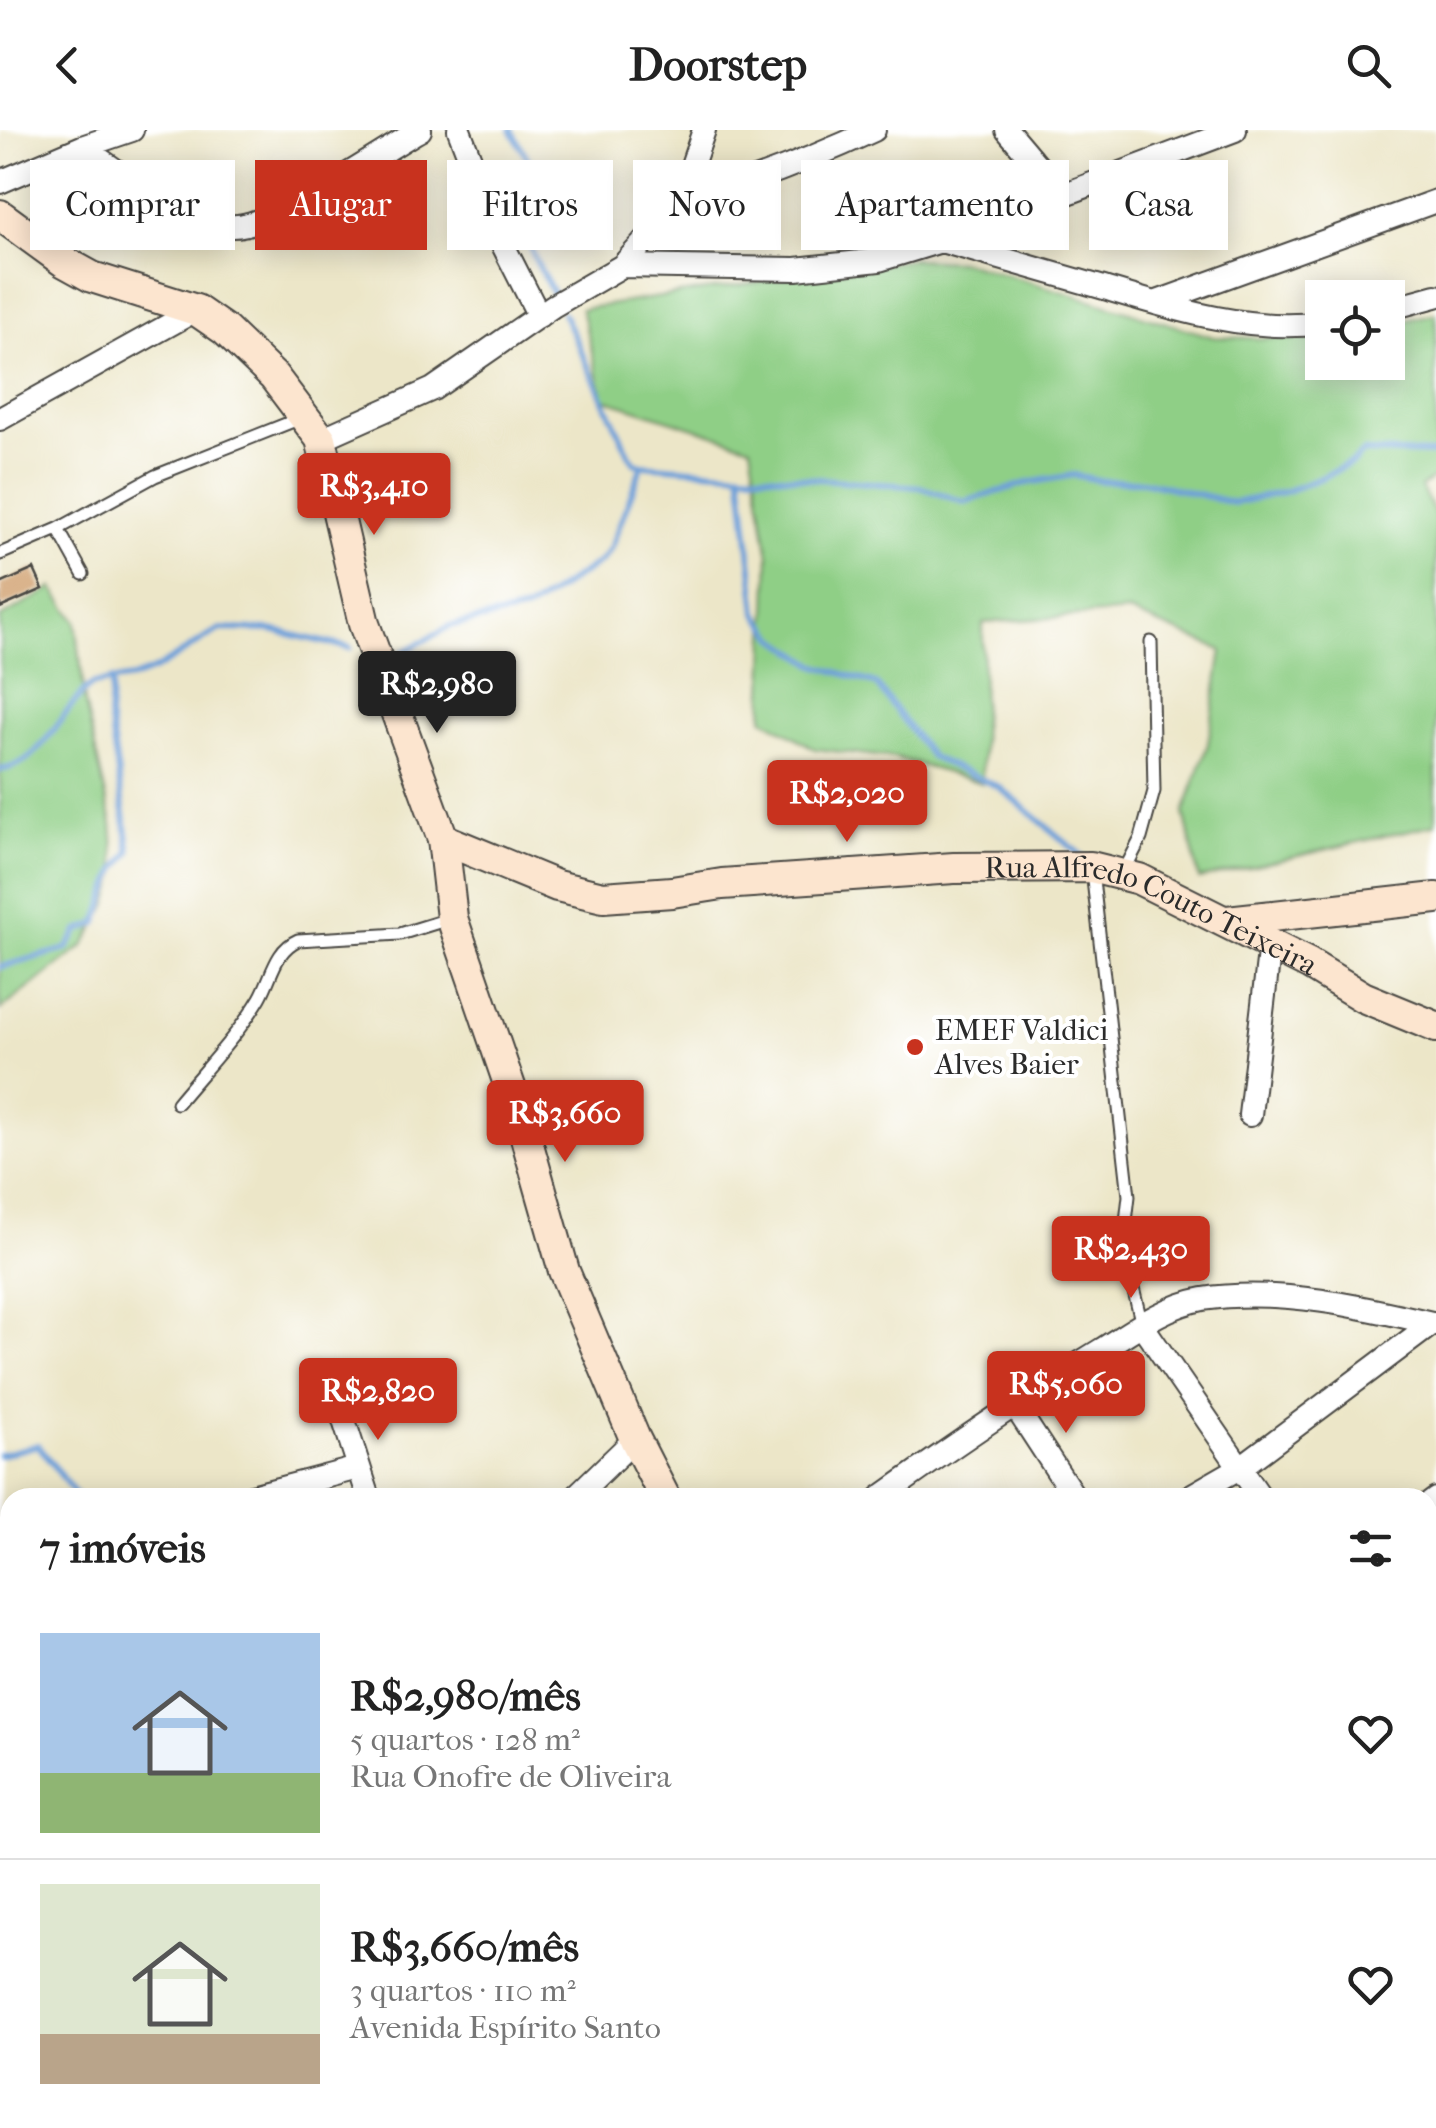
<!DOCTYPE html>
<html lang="pt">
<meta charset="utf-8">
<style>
body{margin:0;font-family:"IM FELL French Canon",serif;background:#f6f6f6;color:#222;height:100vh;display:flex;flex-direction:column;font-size:38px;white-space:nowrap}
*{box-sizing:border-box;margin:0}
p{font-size:32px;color:#767676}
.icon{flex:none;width:55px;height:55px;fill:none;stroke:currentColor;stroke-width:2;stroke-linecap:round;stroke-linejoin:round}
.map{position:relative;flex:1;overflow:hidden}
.side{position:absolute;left:0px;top:1358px;width:1438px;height:642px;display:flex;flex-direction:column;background:#fff;border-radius:30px 30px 0 0;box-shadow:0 5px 25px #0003}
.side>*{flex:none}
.guide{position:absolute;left:30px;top:30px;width:1378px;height:90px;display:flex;gap:20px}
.fabs{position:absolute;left:1305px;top:150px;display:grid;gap:20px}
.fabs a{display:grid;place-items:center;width:100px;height:100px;border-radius:0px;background:#fff;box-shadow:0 5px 25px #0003;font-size:50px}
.price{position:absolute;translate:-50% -85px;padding:0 22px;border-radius:10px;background:#c8321e;color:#fff;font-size:32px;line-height:65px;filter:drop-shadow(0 2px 5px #0008)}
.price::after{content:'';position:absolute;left:50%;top:60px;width:30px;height:22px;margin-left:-15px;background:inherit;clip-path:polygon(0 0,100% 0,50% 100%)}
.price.active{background:#222;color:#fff}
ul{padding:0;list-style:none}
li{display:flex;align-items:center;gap:30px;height:250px;padding:0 40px}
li+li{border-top:2px solid #e0e0e0}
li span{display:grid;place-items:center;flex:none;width:280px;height:200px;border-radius:0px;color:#555}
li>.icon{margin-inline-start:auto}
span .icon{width:120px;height:120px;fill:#fffc;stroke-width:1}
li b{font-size:42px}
h2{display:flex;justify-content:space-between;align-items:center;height:120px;padding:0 40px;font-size:42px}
.pill{padding:0 35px;border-radius:0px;background:#fff;box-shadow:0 5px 25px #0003;font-size:35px;line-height:90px}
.pill.active{background:#c8321e;color:#fff}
header{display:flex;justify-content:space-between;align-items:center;height:130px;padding:0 40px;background:#fff;font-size:45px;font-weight:700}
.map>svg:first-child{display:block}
</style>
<header><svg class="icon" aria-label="back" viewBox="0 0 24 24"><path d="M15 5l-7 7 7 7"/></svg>Doorstep<svg class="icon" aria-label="search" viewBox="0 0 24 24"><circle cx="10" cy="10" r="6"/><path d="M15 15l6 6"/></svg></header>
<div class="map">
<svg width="1436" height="1998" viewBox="0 0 1436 1998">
<rect width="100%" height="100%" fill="#fff"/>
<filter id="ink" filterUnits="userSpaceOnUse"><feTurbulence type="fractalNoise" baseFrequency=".01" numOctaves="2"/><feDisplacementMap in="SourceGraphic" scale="20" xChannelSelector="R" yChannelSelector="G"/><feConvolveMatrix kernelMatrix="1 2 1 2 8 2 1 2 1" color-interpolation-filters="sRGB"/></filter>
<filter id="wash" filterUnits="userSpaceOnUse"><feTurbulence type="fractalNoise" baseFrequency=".0048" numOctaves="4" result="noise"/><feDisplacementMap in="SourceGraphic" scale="40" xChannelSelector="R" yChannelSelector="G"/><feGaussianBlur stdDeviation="2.25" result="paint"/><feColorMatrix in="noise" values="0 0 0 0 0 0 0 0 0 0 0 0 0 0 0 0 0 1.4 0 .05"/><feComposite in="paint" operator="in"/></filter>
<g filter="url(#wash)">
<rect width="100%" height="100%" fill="#ece6c8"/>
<path fill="#8fcf86" stroke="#5d7d58" stroke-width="2.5" d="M912 129 961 131 1213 207 1322 210V232H1388V195L1436 183V346L1421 357 1436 386V694L1199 749 1184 683 1208 614 1222 520 1129 482 983 493 982 653 896 628 815 619 763 588 769 426 751 316 604 269 581 179Z
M53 458 76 491 85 573 112 694 116 746 108 774 84 816 0 880V488Z"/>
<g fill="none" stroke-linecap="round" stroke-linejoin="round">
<path stroke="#6ea0d9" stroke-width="6" d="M511 0C538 47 547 49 525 101L535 129 555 167
M563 183 630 326 635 333 642 335 920 357 964 372 1027 353 1074 345 1103 351H1143L1234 373 1284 362 1321 348 1353 332 1363 322 1436 324
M741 342 757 483 776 508 815 535 876 554 931 627 999 657 1082 726
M400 524 450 496 527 480 601 431 611 417 642 335
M0 640C45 634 60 578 93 554L133 548 156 539 220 499 271 500 350 518
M0 837 67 819 78 801 97 793 116 740 130 722 109 586 112 550
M0 1325 38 1315 78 1368
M461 1990 463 1998"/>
</g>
<g id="blocks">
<path fill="#ce9b68" d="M34 439 43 459 0 478V454Z"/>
</g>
</g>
<g filter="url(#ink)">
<use href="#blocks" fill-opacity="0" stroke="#484743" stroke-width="2.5"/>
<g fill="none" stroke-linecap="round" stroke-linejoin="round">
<g stroke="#484743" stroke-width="15">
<path id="lane" d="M58 399 83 444
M0 424 58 399 155 346 301 288
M1092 741 1129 1066 1123 1117 1142 1195
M1123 743 1141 708 1154 661 1151 512
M177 973C205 939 238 905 260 868 272 847 275 820 298 810L400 804 452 788"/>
</g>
<g stroke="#484743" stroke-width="26">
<path id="street" d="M459 0 504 117 539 186
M1007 0 1062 65
M82 17C126 46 176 90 230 96 269 100 381 22 420 0
M0 52 82 17 132 0
M679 74C746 54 810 30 874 0
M941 111C995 127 1050 142 1104 158 1174 179 1249 203 1322 193
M622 136 679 74 704 0
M1157 172 1436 71
M1388 179 1436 166
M0 289 196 180
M321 309 433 259 553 176 622 136 796 139 879 130 941 111 1235 0
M1250 985 1270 814
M1142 1195 1261 1368
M1013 1273 1075 1368
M339 1275 369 1368
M244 1368 358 1338
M574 1368 635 1309
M880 1368C953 1316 1025 1266 1101 1220 1133 1200 1165 1176 1203 1169 1278 1157 1364 1177 1436 1194
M1187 1368 1241 1337 1433 1193
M1428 1375 1436 1369
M0 1427 10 1426
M0 1584H10
M1428 1595 1436 1606
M1428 1691 1436 1685
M0 1745H10
M1428 1844 1436 1839
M1428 1864 1436 1876
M0 1906H10
M63 1990V1998
M220 1990V1998
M515 1990V1998
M669 1990V1998
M787 1990 795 1998
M920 1990 923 1998
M1211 1998 1223 1990"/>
</g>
<g stroke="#484743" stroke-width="34">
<g id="secondary">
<path d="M0 85 63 131 92 147 196 180 225 200 274 247 321 309 364 494 443 709 452 788 519 983 564 1141 635 1309 665 1368"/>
<path id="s1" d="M443 709 557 756 603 767 672 762 722 754 954 738 1091 737 1139 749 1309 834 1363 867 1436 897"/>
<path d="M1227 791 1436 768"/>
<path d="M1093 1990 1096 1998"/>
</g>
</g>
<use href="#lane" stroke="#fff" stroke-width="11"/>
<use href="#street" stroke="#fff" stroke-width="22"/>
<use href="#secondary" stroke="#fce5cf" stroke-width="30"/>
</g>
</g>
<circle fill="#c8321e" stroke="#fff" stroke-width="4" cx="915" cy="917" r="10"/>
<g text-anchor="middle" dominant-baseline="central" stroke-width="8" stroke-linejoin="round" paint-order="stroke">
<g font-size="30" fill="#2b2b2b" stroke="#fff">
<text stroke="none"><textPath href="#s1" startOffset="730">Rua Alfredo Couto Teixeira</textPath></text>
</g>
<g font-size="30" fill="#2b2b2b" stroke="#fff" text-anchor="start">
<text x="935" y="900">EMEF Valdici<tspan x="935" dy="34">Alves Baier</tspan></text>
</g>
</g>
</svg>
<div class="fabs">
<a><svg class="icon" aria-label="locate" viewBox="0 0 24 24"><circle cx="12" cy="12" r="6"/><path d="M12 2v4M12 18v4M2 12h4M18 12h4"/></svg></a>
</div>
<b class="price" style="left:374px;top:408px">R$3,410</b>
<b class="price active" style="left:437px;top:606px">R$2,980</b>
<b class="price" style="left:847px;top:715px">R$2,020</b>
<b class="price" style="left:565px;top:1035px">R$3,660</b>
<b class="price" style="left:1131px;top:1171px">R$2,430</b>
<b class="price" style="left:1066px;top:1306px">R$5,060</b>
<b class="price" style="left:378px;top:1313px">R$2,820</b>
<div class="guide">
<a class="pill">Comprar</a>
<a class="pill active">Alugar</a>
<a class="pill">Filtros</a>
<a class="pill">Novo</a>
<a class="pill">Apartamento</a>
<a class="pill">Casa</a>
</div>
<section class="side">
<h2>7 imóveis<svg class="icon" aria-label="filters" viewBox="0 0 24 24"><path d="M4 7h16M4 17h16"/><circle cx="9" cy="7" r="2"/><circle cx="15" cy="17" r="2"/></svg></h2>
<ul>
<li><span style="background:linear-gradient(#a9c7e8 70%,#8fb573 0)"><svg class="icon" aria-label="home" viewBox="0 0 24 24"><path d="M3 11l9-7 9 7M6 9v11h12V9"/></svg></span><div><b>R$2,980/mês</b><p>5 quartos · 128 m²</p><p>Rua Onofre de Oliveira</p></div><svg class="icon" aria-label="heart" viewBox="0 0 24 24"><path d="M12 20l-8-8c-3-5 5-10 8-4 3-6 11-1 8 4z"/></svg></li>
<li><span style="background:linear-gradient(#dfe7d0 75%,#b9a48a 0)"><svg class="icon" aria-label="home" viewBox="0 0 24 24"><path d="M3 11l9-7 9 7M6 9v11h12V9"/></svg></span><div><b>R$3,660/mês</b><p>3 quartos · 110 m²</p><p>Avenida Espírito Santo</p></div><svg class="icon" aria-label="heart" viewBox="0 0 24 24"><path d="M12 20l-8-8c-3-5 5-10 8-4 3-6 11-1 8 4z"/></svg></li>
</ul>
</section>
</div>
